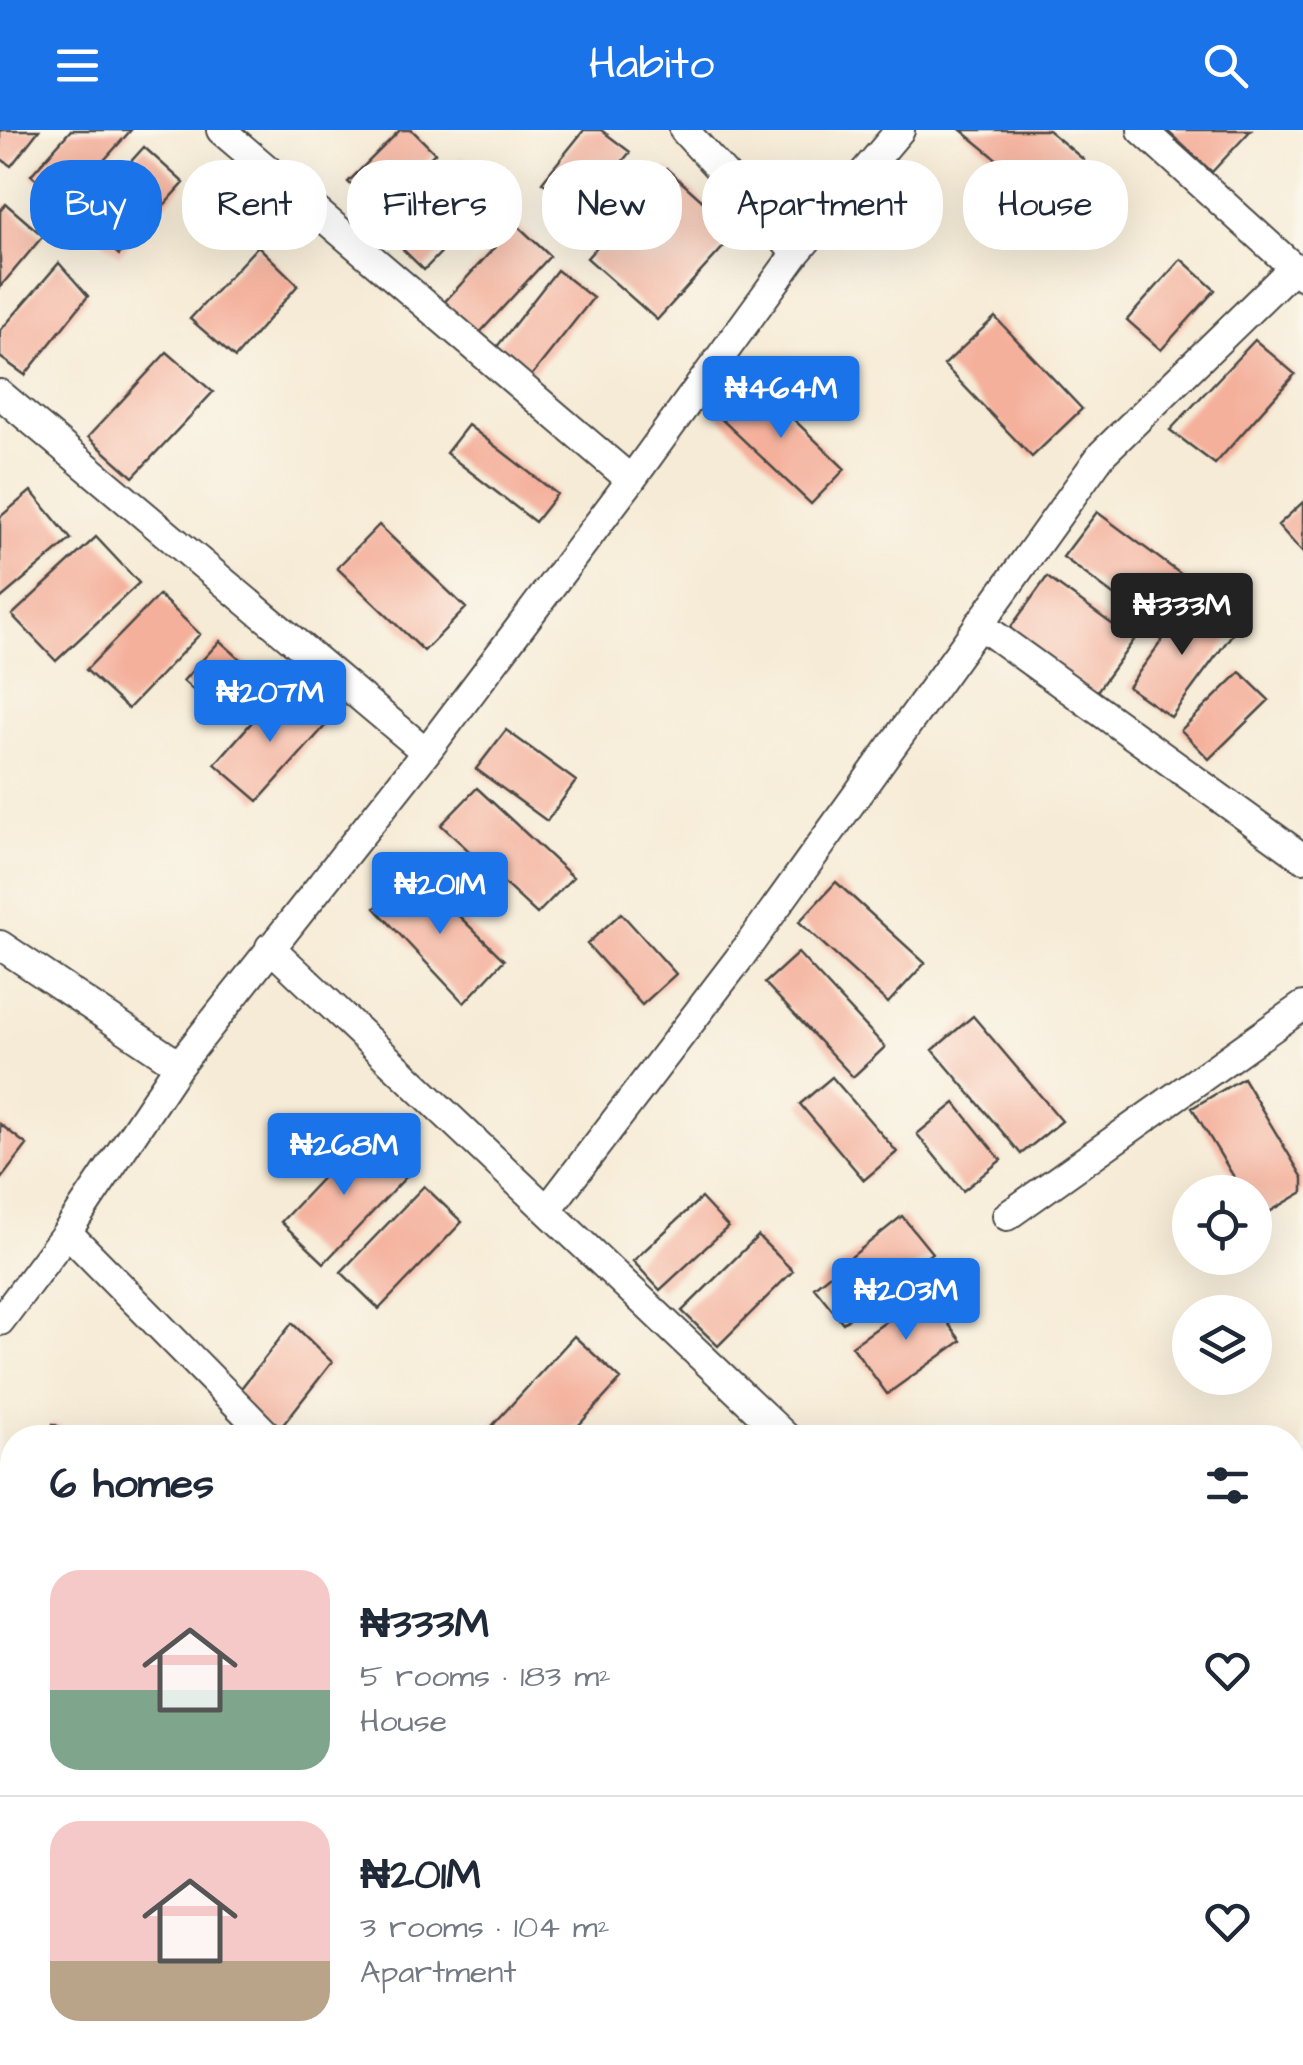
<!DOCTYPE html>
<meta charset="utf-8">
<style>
body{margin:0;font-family:"Architects Daughter",sans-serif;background:#f2f2f3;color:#1f2937;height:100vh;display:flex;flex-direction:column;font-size:38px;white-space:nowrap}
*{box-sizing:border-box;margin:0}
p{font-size:32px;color:#747a83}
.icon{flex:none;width:55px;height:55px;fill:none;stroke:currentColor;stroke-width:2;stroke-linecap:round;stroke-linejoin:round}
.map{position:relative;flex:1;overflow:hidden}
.drawer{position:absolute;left:0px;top:1295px;width:1305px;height:640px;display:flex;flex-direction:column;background:#fff;border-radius:40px 40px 0 0;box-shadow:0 10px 40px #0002}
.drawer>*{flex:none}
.guide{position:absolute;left:30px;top:30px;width:1245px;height:90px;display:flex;gap:20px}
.tools{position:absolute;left:1172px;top:1045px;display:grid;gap:20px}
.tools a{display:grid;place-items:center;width:100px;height:100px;border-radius:50%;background:#fff;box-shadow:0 10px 40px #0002;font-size:50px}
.price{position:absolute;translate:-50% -85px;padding:0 22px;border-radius:10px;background:#1a73e8;color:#fff;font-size:32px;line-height:65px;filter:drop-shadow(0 2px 5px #0008)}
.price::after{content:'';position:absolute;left:50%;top:60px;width:30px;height:22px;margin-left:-15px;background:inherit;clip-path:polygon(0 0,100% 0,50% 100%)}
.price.selected{background:#222;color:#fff}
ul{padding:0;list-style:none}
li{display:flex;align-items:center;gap:30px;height:250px;padding:0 50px}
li+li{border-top:2px solid #e0e1e3}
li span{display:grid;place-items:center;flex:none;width:280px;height:200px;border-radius:30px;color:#555}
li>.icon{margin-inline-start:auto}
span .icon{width:120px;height:120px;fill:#fffc;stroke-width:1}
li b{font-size:42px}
h2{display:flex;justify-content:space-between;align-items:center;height:120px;padding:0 50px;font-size:42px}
.chip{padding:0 35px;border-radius:40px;background:#fff;box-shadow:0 10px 40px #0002;font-size:35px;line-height:90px}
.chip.selected{background:#1a73e8;color:#fff}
header{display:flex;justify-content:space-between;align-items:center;height:130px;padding:0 50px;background:#1a73e8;color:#fff;font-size:45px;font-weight:600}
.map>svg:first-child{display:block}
</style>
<header><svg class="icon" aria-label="menu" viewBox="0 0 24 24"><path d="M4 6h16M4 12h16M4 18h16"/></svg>Habito<svg class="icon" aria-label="search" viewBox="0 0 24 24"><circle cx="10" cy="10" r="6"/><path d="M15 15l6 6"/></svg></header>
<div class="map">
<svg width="1303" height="1935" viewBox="0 0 1303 1935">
<rect width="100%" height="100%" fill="#fbf7ec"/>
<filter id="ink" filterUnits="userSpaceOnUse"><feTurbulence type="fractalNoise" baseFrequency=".01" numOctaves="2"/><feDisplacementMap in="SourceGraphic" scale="20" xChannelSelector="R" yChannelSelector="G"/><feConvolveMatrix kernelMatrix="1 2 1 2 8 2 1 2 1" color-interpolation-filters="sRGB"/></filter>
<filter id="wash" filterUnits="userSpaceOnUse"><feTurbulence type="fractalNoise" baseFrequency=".0048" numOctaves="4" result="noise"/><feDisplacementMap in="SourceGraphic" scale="40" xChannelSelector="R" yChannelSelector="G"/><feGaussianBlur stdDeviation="2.25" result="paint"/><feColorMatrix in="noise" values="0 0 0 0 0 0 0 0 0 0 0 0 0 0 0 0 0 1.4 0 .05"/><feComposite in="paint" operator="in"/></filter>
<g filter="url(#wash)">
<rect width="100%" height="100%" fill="#f6ebd6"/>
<g id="blocks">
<path fill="#f4b09b" d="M0 0H39L11 36 0 28Z
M71 0H131L65 74 31 45Z
M400 0H412L435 23 377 80 348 52Z
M584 0H601L630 22 581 83 542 52Z
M961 0H1048L1084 30 1049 72Z
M1166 0H1251L1212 42Z
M144 17 184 53 119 125 79 89Z
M461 28 498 64 424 140 387 104Z
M667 39 737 102 657 190 587 128Z
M6 74 43 106 0 157V81Z
M516 94 550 126 475 208 440 177Z
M258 116 298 155 235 228 190 189Z
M1181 129 1215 160 1161 220 1127 190Z
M59 133 88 166 25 245 0 227V201Z
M557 140 593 168 524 255 489 227Z
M995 187 1082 279 1032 327 944 235Z
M1255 210 1295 244 1215 334 1170 300Z
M167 222 213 262 133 347 88 307Z
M751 248 845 339 811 374 716 284Z
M468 295 557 364 535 392 446 323Z
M31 361 71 409 0 469V387Z
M1303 372V423L1278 395Z
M1097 382 1186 448 1152 494 1063 427Z
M379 395 466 478 424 521 337 438Z
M96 407 139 453 56 531 12 485Z
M1047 447 1134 510 1095 564 1008 501Z
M159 465 200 504 128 579 86 540Z
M1193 468 1236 499 1171 587 1128 557Z
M220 511 257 544 220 584 183 551Z
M1240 542 1269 570 1209 629 1181 600Z
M282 558 325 596 258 671 215 634Z
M506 600 576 651 547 691 476 639Z
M477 658 573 747 537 784 441 695Z
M414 742 504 830 464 873 375 778Z
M836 752 925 833 888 873 799 792Z
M621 783 676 844 642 875 587 814Z
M798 823 885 917 853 947 765 853Z
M973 886 1062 991 1021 1024 933 920Z
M832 947 897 1022 864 1050 800 974Z
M1243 948 1303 1048V1062L1259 1088 1255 1082V1062H1243L1192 978Z
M955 973 1001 1030 963 1061 917 1004Z
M0 994 27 1015 0 1050Z
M364 1004 408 1045 324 1133 281 1092Z
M424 1056 462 1092 379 1179 341 1142Z
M701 1068 728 1097 660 1160 633 1131Z
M902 1086 932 1123 843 1193 814 1157Z
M758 1106 793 1141 718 1216 682 1181Z
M926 1163 961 1211 887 1264 852 1216Z
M292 1193 332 1232 275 1305 235 1266Z
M574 1206 621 1249 567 1308H507L493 1295Z
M53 1294 83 1308H46Z
M12 1374V1438L0 1430V1399Z
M1303 1466V1506L1292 1495V1476Z
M1303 1620V1759L1292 1745V1628Z
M12 1774V1872L0 1884V1787Z
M612 1922H625L633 1935H591Z"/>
</g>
</g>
<g filter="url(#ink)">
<use href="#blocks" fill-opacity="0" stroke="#494845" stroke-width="2.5"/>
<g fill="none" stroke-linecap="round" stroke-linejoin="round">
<g stroke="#494845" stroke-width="32">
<path id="street" d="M221 0 631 350
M684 0 796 123
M1142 0 1303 146
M0 264 426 622
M979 494 1303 728
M0 815 179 935
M270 817 787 1308
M548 1079 738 830 1102 324 1294 137
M1007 1086 1303 876
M67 1102 270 1308
M0 1191 67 1102 179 935 426 622 631 350 796 123 900 0
M1292 1411 1303 1404
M1292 1848 1303 1840
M317 1935 328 1922
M474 1935 493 1922
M1171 1935 1189 1922"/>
</g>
<g stroke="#494845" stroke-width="42">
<path id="secondary" d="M0 1571 12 1583
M341 1922 352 1935"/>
</g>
<use href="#street" stroke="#fff" stroke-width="28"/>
<use href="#secondary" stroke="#fff" stroke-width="38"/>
</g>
</g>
</svg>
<div class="tools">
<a><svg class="icon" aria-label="locate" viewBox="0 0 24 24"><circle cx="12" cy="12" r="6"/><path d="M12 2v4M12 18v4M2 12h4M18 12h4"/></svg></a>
<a><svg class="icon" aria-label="layers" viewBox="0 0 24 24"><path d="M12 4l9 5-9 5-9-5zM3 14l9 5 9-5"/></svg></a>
</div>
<b class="price" style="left:781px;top:311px">₦464M</b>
<b class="price selected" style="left:1182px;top:528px">₦333M</b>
<b class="price" style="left:270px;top:615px">₦207M</b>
<b class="price" style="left:440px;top:807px">₦201M</b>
<b class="price" style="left:344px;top:1068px">₦268M</b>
<b class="price" style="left:906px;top:1213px">₦203M</b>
<div class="guide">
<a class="chip selected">Buy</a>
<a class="chip">Rent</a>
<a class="chip">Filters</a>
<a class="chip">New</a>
<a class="chip">Apartment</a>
<a class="chip">House</a>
</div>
<section class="drawer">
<h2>6 homes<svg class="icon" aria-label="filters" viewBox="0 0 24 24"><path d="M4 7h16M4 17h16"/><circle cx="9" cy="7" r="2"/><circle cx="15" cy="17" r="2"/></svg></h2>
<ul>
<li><span style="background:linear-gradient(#f6c9c9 60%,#7fa58c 0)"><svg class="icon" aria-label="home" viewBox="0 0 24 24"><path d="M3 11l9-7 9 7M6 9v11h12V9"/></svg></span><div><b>₦333M</b><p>5 rooms · 183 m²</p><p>House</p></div><svg class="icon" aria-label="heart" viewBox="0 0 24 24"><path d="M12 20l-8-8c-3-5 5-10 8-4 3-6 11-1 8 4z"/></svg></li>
<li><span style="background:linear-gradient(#f6c9c9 70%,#b9a48a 0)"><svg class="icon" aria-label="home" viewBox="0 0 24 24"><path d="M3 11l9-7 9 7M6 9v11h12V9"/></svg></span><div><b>₦201M</b><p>3 rooms · 104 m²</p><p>Apartment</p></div><svg class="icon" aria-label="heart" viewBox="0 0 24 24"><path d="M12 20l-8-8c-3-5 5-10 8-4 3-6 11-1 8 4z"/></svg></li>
</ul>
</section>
</div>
